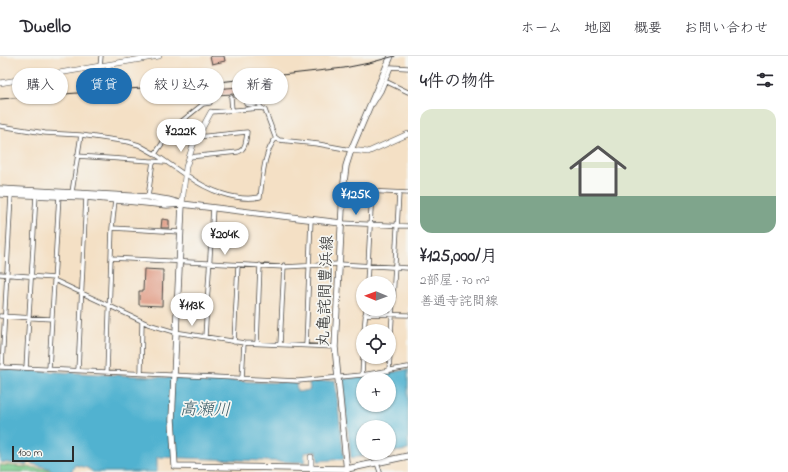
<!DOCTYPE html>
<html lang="ja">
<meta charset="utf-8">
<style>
body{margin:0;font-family:"Indie Flower","Klee One",sans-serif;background:#f7f7f7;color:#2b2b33;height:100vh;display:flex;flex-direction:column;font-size:15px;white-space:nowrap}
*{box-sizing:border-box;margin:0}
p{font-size:13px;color:#7c7c81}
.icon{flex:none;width:22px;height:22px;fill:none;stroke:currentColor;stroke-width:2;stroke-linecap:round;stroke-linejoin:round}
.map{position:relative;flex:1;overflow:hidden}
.details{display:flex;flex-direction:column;background:#fff;width:380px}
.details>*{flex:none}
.guide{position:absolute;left:12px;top:12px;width:336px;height:36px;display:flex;gap:8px}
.needle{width:26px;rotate:271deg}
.buttons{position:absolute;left:356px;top:220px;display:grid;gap:8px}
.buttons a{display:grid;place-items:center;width:40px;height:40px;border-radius:50%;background:#fff;box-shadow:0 1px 3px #0004;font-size:20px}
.scale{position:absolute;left:12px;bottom:10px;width:62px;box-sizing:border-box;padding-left:4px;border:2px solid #2b2b2b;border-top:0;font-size:11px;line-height:14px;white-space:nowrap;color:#2b2b2b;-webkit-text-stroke:3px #f6f6f2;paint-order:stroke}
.price{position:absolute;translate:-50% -34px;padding:0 9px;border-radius:14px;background:#fff;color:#222;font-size:13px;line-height:26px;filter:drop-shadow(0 1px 2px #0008)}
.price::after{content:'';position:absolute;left:50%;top:24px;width:12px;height:9px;margin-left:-6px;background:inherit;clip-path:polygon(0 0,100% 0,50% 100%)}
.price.active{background:#1f6fb2;color:#fff}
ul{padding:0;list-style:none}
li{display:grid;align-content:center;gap:8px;height:212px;padding:0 12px}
li span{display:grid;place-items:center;height:124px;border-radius:12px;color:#555}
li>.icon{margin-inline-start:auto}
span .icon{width:72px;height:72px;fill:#fffc;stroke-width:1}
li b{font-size:17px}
h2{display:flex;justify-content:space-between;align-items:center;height:48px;padding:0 12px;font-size:17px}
.tag{padding:0 14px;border-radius:18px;background:#fff;box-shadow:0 1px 3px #0004;font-size:14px;line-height:36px}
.tag.active{background:#1f6fb2;color:#fff}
header{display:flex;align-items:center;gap:24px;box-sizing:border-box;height:56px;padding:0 20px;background:#fff;border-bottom:1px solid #e1e1e2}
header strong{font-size:19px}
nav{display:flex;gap:22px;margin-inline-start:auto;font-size:14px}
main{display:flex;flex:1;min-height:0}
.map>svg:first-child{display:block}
</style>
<header>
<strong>Dwello</strong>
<nav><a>ホーム</a><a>地図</a><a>概要</a><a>お問い合わせ</a></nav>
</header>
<main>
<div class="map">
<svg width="408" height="416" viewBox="0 0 408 416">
<rect width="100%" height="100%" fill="#f6f6f2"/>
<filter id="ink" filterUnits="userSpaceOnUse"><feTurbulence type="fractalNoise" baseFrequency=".025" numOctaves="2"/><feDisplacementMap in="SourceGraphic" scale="8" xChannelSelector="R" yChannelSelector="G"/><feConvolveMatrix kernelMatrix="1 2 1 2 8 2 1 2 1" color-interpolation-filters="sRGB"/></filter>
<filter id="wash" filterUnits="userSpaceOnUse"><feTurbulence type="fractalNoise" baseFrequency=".012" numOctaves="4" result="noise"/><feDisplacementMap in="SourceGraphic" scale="16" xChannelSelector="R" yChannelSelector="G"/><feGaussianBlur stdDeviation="0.9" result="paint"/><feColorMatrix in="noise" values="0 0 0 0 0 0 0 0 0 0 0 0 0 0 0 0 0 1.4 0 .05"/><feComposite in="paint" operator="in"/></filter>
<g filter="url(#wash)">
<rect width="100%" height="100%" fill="#f4e0c5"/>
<path fill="#79cb8c" stroke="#527b5c" d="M0 409 48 413 55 416H0Z"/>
<path fill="#51b2d0" stroke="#3e6e7e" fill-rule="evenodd" d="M0 313 257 326 296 327 297 336 310 334 309 327 335 324 344 403 318 405 317 395 304 397 305 406H294L157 401V416H93L87 412 75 409 72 414V416H57L51 414 48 412 32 408 31 407 28 406V409H26L0 406Z
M408 313V394L351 402 342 323 380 319ZM363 323H389V349H363ZM363 371H389V397H363Z"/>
<g id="blocks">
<path fill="#de9077" d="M210 0H224L225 5 212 8Z
M240 31 242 32 243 36 234 38 215 39 214 33Z
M162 163 169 164V172H161Z
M144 213 163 214 162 250 139 249V235H143Z"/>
</g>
</g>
<g filter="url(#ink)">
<use href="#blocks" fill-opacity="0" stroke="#494642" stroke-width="1"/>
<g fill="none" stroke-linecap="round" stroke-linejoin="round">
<g stroke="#494642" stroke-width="5">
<path id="street" d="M100 11 101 0
M385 25 408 36
M245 39 246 48 252 49 259 47
M236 40 250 38 255 39 261 52
M231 41 232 54
M373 48 381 35 391 11 408 12
M211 56 262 52 265 54 275 81 279 84 318 88 351 94
M0 70 45 77 81 79 129 86 139 89 155 98 185 119 188 120C207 134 236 146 260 141 263 122 263 97 276 82
M155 98 172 73 203 48 210 47
M77 100 165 106
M189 101 238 96C246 93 246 84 247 76L197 81
M343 134 408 137
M72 136 81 79
M148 141 153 105
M341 167 408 170
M112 172 180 176
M111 202 284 211 339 208 408 212
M0 218 54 222
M54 224 148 268 175 276 244 287 335 291
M367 227 372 135
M365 258 408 259
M0 260 52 263
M364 275 366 253
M205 281 213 152
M234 286 238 209
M257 288 260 209
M280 289 284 209
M306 290 311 163
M0 311 298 325 362 319 408 311
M2 311 11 139
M26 312 36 139
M49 313 59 139
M78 315 86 141
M389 315 399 137
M107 316 112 172 115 144
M141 318 142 265
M362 319 363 301
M242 323 244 287
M377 407 380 416"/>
</g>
<g stroke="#494642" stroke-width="6">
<path id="secondary" d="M0 27 159 0
M351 94 368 96 408 78
M182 148 186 111 193 89 211 56
M311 401V412"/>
</g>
<g stroke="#494642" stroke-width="7">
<path id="primary" d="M0 133 148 141 168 144 179 147
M0 138 86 141 167 149 182 148 341 167
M182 148 172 364 175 410 347 413 408 400
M347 416 335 291 343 134 346 110 351 94 391 0"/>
</g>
<use href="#street" stroke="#fff" stroke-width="3.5"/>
<use href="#secondary" stroke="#fff" stroke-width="5"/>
<use href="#primary" stroke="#fff" stroke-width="5.5"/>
<path stroke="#2b2b2b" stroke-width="1" d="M0 43 219 26 344 12 369 7 395 0"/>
</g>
</g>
<g text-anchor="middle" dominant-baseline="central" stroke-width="3.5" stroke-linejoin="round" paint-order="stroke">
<g font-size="16" fill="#2b2b2b" stroke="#f6f6f2">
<text transform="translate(326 235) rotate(-88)">丸亀詫間豊浜線</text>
</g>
<g font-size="17" font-style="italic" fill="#385a65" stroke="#f6f6f2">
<text transform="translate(205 354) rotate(1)">高瀬川</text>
</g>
</g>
</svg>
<div class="buttons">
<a><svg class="needle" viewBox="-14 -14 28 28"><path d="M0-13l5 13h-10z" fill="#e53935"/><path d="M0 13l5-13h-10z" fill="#7c7c81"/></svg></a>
<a><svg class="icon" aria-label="locate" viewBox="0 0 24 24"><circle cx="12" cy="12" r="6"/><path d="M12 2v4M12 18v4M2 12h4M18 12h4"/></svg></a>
<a>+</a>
<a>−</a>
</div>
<div class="scale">100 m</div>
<b class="price" style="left:181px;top:97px">¥222K</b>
<b class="price active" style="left:356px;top:160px">¥125K</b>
<b class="price" style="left:225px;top:200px">¥204K</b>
<b class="price" style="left:192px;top:271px">¥113K</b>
<div class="guide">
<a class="tag">購入</a>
<a class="tag active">賃貸</a>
<a class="tag">絞り込み</a>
<a class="tag">新着</a>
</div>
</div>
<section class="details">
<h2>4件の物件<svg class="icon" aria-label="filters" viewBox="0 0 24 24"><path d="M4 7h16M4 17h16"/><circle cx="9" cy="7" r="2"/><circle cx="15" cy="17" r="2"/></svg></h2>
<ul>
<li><span style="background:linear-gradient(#dfe7d0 70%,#7fa58c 0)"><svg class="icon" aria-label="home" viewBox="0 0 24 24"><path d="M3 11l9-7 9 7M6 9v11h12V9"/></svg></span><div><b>¥125,000/月</b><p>2部屋 · 70 m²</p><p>善通寺詫間線</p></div></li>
</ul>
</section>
</main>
